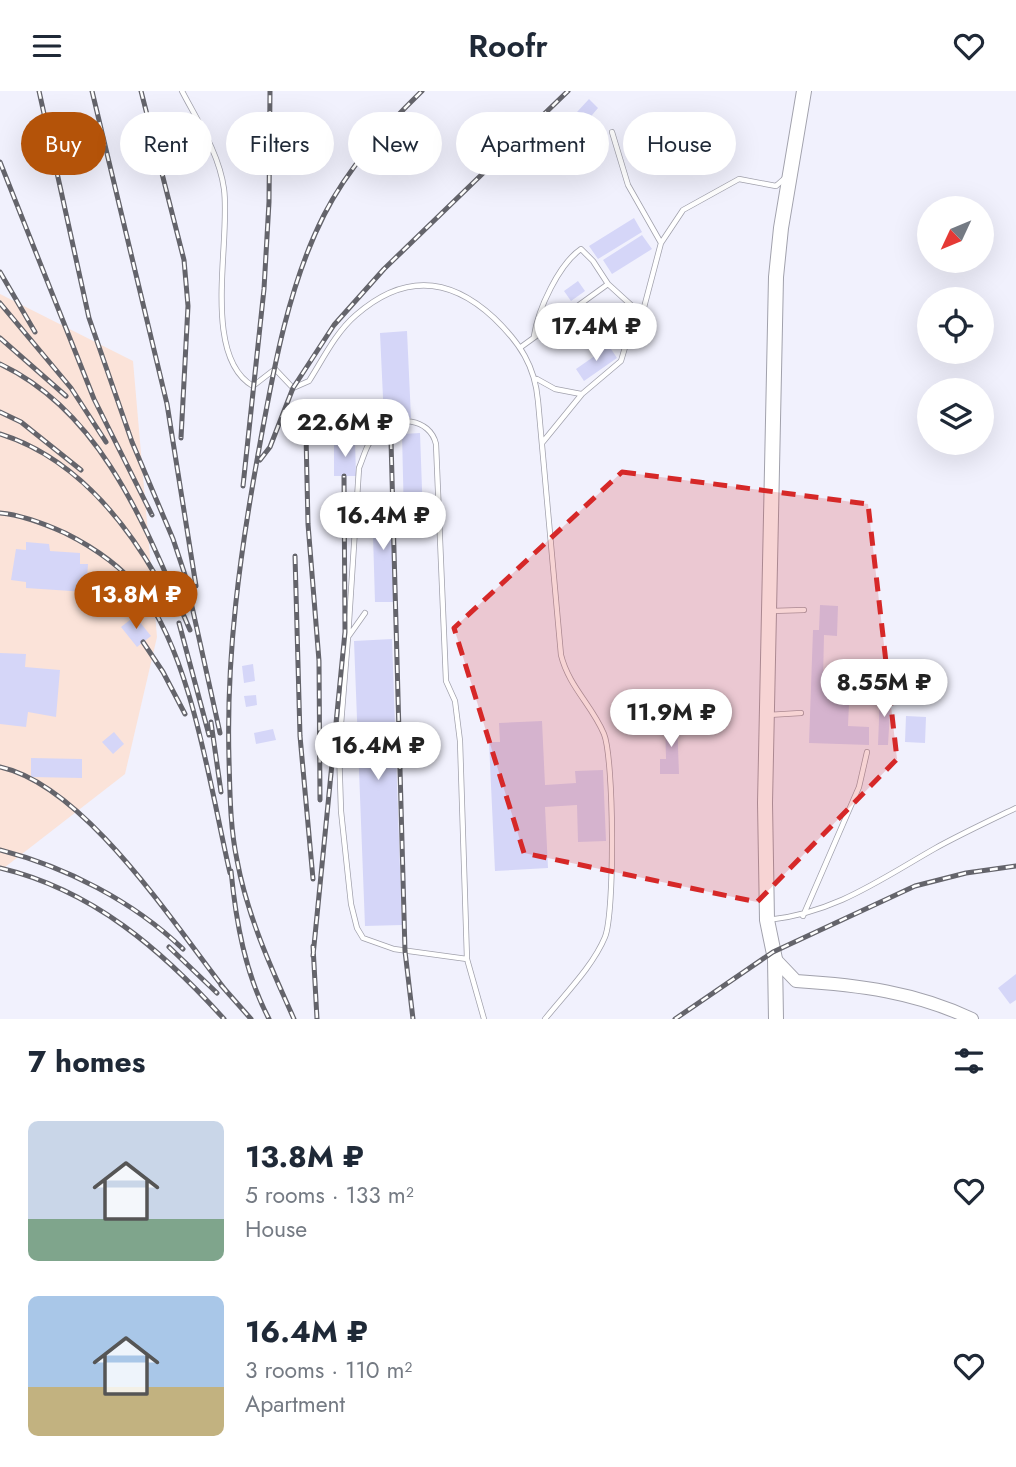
<!DOCTYPE html>
<meta charset="utf-8">
<style>
body{margin:0;font-family:Jost,sans-serif;background:#f6f6f7;color:#1f2937;height:100vh;display:flex;flex-direction:column;font-size:26px;white-space:nowrap}
*{box-sizing:border-box;margin:0}
p{font-size:23px;color:#747a83}
.icon{flex:none;width:38px;height:38px;fill:none;stroke:currentColor;stroke-width:2;stroke-linecap:round;stroke-linejoin:round}
.map{position:relative;height:928px;overflow:hidden}
.drawer{display:flex;flex-direction:column;background:#fff;flex:1}
.drawer>*{flex:none}
.top-card{position:absolute;left:21px;top:21px;width:975px;height:63px;display:flex;gap:14px}
.needle{width:46px;rotate:226deg}
.controls{position:absolute;left:917px;top:105px;display:grid;gap:14px}
.controls a{display:grid;place-items:center;width:77px;height:77px;border-radius:50%;background:#fff;box-shadow:0 7px 28px #0002;font-size:35px}
.price{position:absolute;translate:-50% -60px;padding:0 16px;border-radius:24px;background:#fff;color:#222;font-size:23px;line-height:46px;filter:drop-shadow(0 2px 4px #0008)}
.price::after{content:'';position:absolute;left:50%;top:42px;width:21px;height:16px;margin-left:-10px;background:inherit;clip-path:polygon(0 0,100% 0,50% 100%)}
.price.on{background:#b45309;color:#fff}
ul{padding:0;list-style:none}
li{display:flex;align-items:center;gap:21px;height:175px;padding:0 28px}
li span{display:grid;place-items:center;flex:none;width:196px;height:140px;border-radius:10px;color:#555}
li>.icon{margin-inline-start:auto}
span .icon{width:84px;height:84px;fill:#fffc;stroke-width:1}
li b{font-size:30px}
h2{display:flex;justify-content:space-between;align-items:center;height:84px;padding:0 28px;font-size:30px}
.tag{padding:0 24px;border-radius:32px;background:#fff;box-shadow:0 7px 28px #0002;font-size:24px;line-height:63px}
.tag.on{background:#b45309;color:#fff}
header{display:flex;justify-content:space-between;align-items:center;height:91px;padding:0 28px;background:#fff;font-size:32px;font-weight:600}
.map>svg:first-child{display:block}
</style>
<header><svg class="icon" aria-label="menu" viewBox="0 0 24 24"><path d="M4 6h16M4 12h16M4 18h16"/></svg>Roofr<svg class="icon" aria-label="heart" viewBox="0 0 24 24"><path d="M12 20l-8-8c-3-5 5-10 8-4 3-6 11-1 8 4z"/></svg></header>
<div class="map">
<svg width="1016" height="928" viewBox="0 0 1016 928">
<rect width="100%" height="100%" fill="#f1f1fd"/>
<path fill="#fbe3d9" d="M0 203 133 270 157 546 125 683 0 780Z"/>
<path fill="#d5d6f8" d="M589 8 598 17 587 30 577 21Z
M634 127 642 141 598 168 589 155Z
M642 144 652 158 612 183 603 169Z
M578 190 585 200 571 210 564 200Z
M407 240 411 327 384 328 380 242Z
M609 255 617 267 584 290 576 278Z
M420 342 423 426 404 427 402 343Z
M334 350H355L356 385H334Z
M391 409 395 511H375L372 410Z
M26 451 49 453 50 460 80 462V473H88L86 501 26 497V491L11 489 16 458 26 459Z
M820 514 838 515 837 545 824 544 823 590 850 591 848 635 869 636V654L809 652 813 539H819Z
M135 525 151 545 137 556 121 536Z
M392 548 402 834 365 835 354 550Z
M0 562 26 563 25 576 60 579 56 626 28 621 26 636 0 633Z
M253 573 255 590 244 592 242 575Z
M880 602 891 603 888 654H878Z
M256 604 257 614 246 616 244 605Z
M664 606V618L615 621 614 609Z
M906 625 926 626 925 652 905 651Z
M665 628H677L679 683H660V668H666Z
M542 630 545 694 576 692 575 680 603 679 606 750 578 751 577 714 545 716 548 777 495 780 489 651H500L499 632Z
M273 638 276 649 256 653 254 642Z
M114 641 124 653 113 663 102 651Z
M31 667 82 668V687L31 686Z
M1016 883V909L1010 913 998 897Z"/>
<g fill="none" stroke-linecap="round" stroke-linejoin="round">
<g stroke="#a1a1ac" stroke-width="6">
<path id="service" d="M182 0C198 31 219 62 224 98 231 150 201 265 253 295L275 278 293 297 309 290C323 268 336 241 356 224 403 183 449 185 494 227 520 252 535 275 538 310L561 564C569 596 592 614 604 643 614 668 615 821 605 846 593 875 565 903 545 928
M612 41 628 94 661 152
M534 245C538 218 559 173 581 158L593 170 608 193
M521 256 608 193 642 224
M537 288 555 298 581 303
M542 352 582 303 621 270 626 253 642 224 661 152 683 119 739 88 776 95 785 87
M771 520 804 519
M365 522 348 546 339 658 341 720 351 813 357 837 363 847 394 858 467 868 484 928
M348 546 359 377C364 365 367 351 377 342 395 323 430 327 436 353L446 590 455 610 460 650 467 868
M768 624 801 622
M803 825 859 696 867 661
M768 829C834 822 878 790 934 758 961 743 989 730 1016 717"/>
</g>
<g stroke="#a1a1ac" stroke-width="14">
<path id="tertiary" d="M775 868 796 890C859 894 915 901 972 928"/>
</g>
<g stroke="#a1a1ac" stroke-width="16">
<path id="secondary" d="M776 928 775 868 767 829 765 712 776 186 781 137 804 0"/>
</g>
<use href="#service" stroke="#fff" stroke-width="4.5"/>
<use href="#tertiary" stroke="#fff" stroke-width="12"/>
<use href="#secondary" stroke="#fff" stroke-width="14"/>
<g stroke="#64646b" stroke-width="5">
<path id="rail" d="M39 0 89 227 132 351 173 448 185 484 220 642
M92 0 167 313 196 495
M141 0 184 169 188 215 181 347
M0 71 94 308 152 424
M0 181 35 241
M0 212 71 297 106 351
M0 247 66 305
M0 273C104 322 147 440 190 539
M0 321 21 331 81 379
M0 343C70 365 121 424 156 485
M306 344 308 433 319 570 320 709
M391 350 405 860 413 928
M260 369 270 356 293 297 334 234 384 178 568 0
M243 395 264 198 269 111 270 0
M0 422C23 424 45 433 65 442 93 456 122 476 141 500 192 565 211 701 230 782
M295 465 300 645 313 788
M179 532 209 644
M143 551 163 581 185 623
M211 631 221 701
M0 676C86 695 174 834 227 901
M0 759C66 776 133 810 183 858
M0 777C93 799 162 859 224 928
M231 780C236 831 245 882 269 928
M313 855 317 928
M169 856 217 902
M313 865 345 541 344 385
M221 894 251 928
M294 928C271 877 247 824 237 769 230 736 230 702 229 669 226 563 240 462 259 358 273 281 288 195 324 124 348 77 384 37 422 0
M675 928 773 861 915 795 966 782 1016 775"/>
</g>
<use href="#rail" stroke="#fff" stroke-width="2.5" stroke-dasharray="8" stroke-linecap="butt"/>
</g>
<path fill="#d62828" fill-opacity="0.2" stroke="#d62828" stroke-width="5" stroke-dasharray="14 9" stroke-linejoin="round" d="M622 381 868 413 897 668 757 811 524 762 454 537Z"/>
</svg>
<div class="controls">
<a><svg class="needle" viewBox="-14 -14 28 28"><path d="M0-13l5 13h-10z" fill="#e53935"/><path d="M0 13l5-13h-10z" fill="#747a83"/></svg></a>
<a><svg class="icon" aria-label="locate" viewBox="0 0 24 24"><circle cx="12" cy="12" r="6"/><path d="M12 2v4M12 18v4M2 12h4M18 12h4"/></svg></a>
<a><svg class="icon" aria-label="layers" viewBox="0 0 24 24"><path d="M12 4l9 5-9 5-9-5zM3 14l9 5 9-5"/></svg></a>
</div>
<b class="price" style="left:596px;top:272px">17.4M ₽</b>
<b class="price" style="left:345px;top:368px">22.6M ₽</b>
<b class="price" style="left:383px;top:461px">16.4M ₽</b>
<b class="price on" style="left:136px;top:540px">13.8M ₽</b>
<b class="price" style="left:884px;top:628px">8.55M ₽</b>
<b class="price" style="left:671px;top:658px">11.9M ₽</b>
<b class="price" style="left:378px;top:691px">16.4M ₽</b>
<div class="top-card">
<a class="tag on">Buy</a>
<a class="tag">Rent</a>
<a class="tag">Filters</a>
<a class="tag">New</a>
<a class="tag">Apartment</a>
<a class="tag">House</a>
</div>
</div>
<section class="drawer">
<h2>7 homes<svg class="icon" aria-label="filters" viewBox="0 0 24 24"><path d="M4 7h16M4 17h16"/><circle cx="9" cy="7" r="2"/><circle cx="15" cy="17" r="2"/></svg></h2>
<ul>
<li><span style="background:linear-gradient(#c9d6e8 70%,#7fa58c 0)"><svg class="icon" aria-label="home" viewBox="0 0 24 24"><path d="M3 11l9-7 9 7M6 9v11h12V9"/></svg></span><div><b>13.8M ₽</b><p>5 rooms · 133 m²</p><p>House</p></div><svg class="icon" aria-label="heart" viewBox="0 0 24 24"><path d="M12 20l-8-8c-3-5 5-10 8-4 3-6 11-1 8 4z"/></svg></li>
<li><span style="background:linear-gradient(#a9c7e8 65%,#c2b280 0)"><svg class="icon" aria-label="home" viewBox="0 0 24 24"><path d="M3 11l9-7 9 7M6 9v11h12V9"/></svg></span><div><b>16.4M ₽</b><p>3 rooms · 110 m²</p><p>Apartment</p></div><svg class="icon" aria-label="heart" viewBox="0 0 24 24"><path d="M12 20l-8-8c-3-5 5-10 8-4 3-6 11-1 8 4z"/></svg></li>
</ul>
</section>
